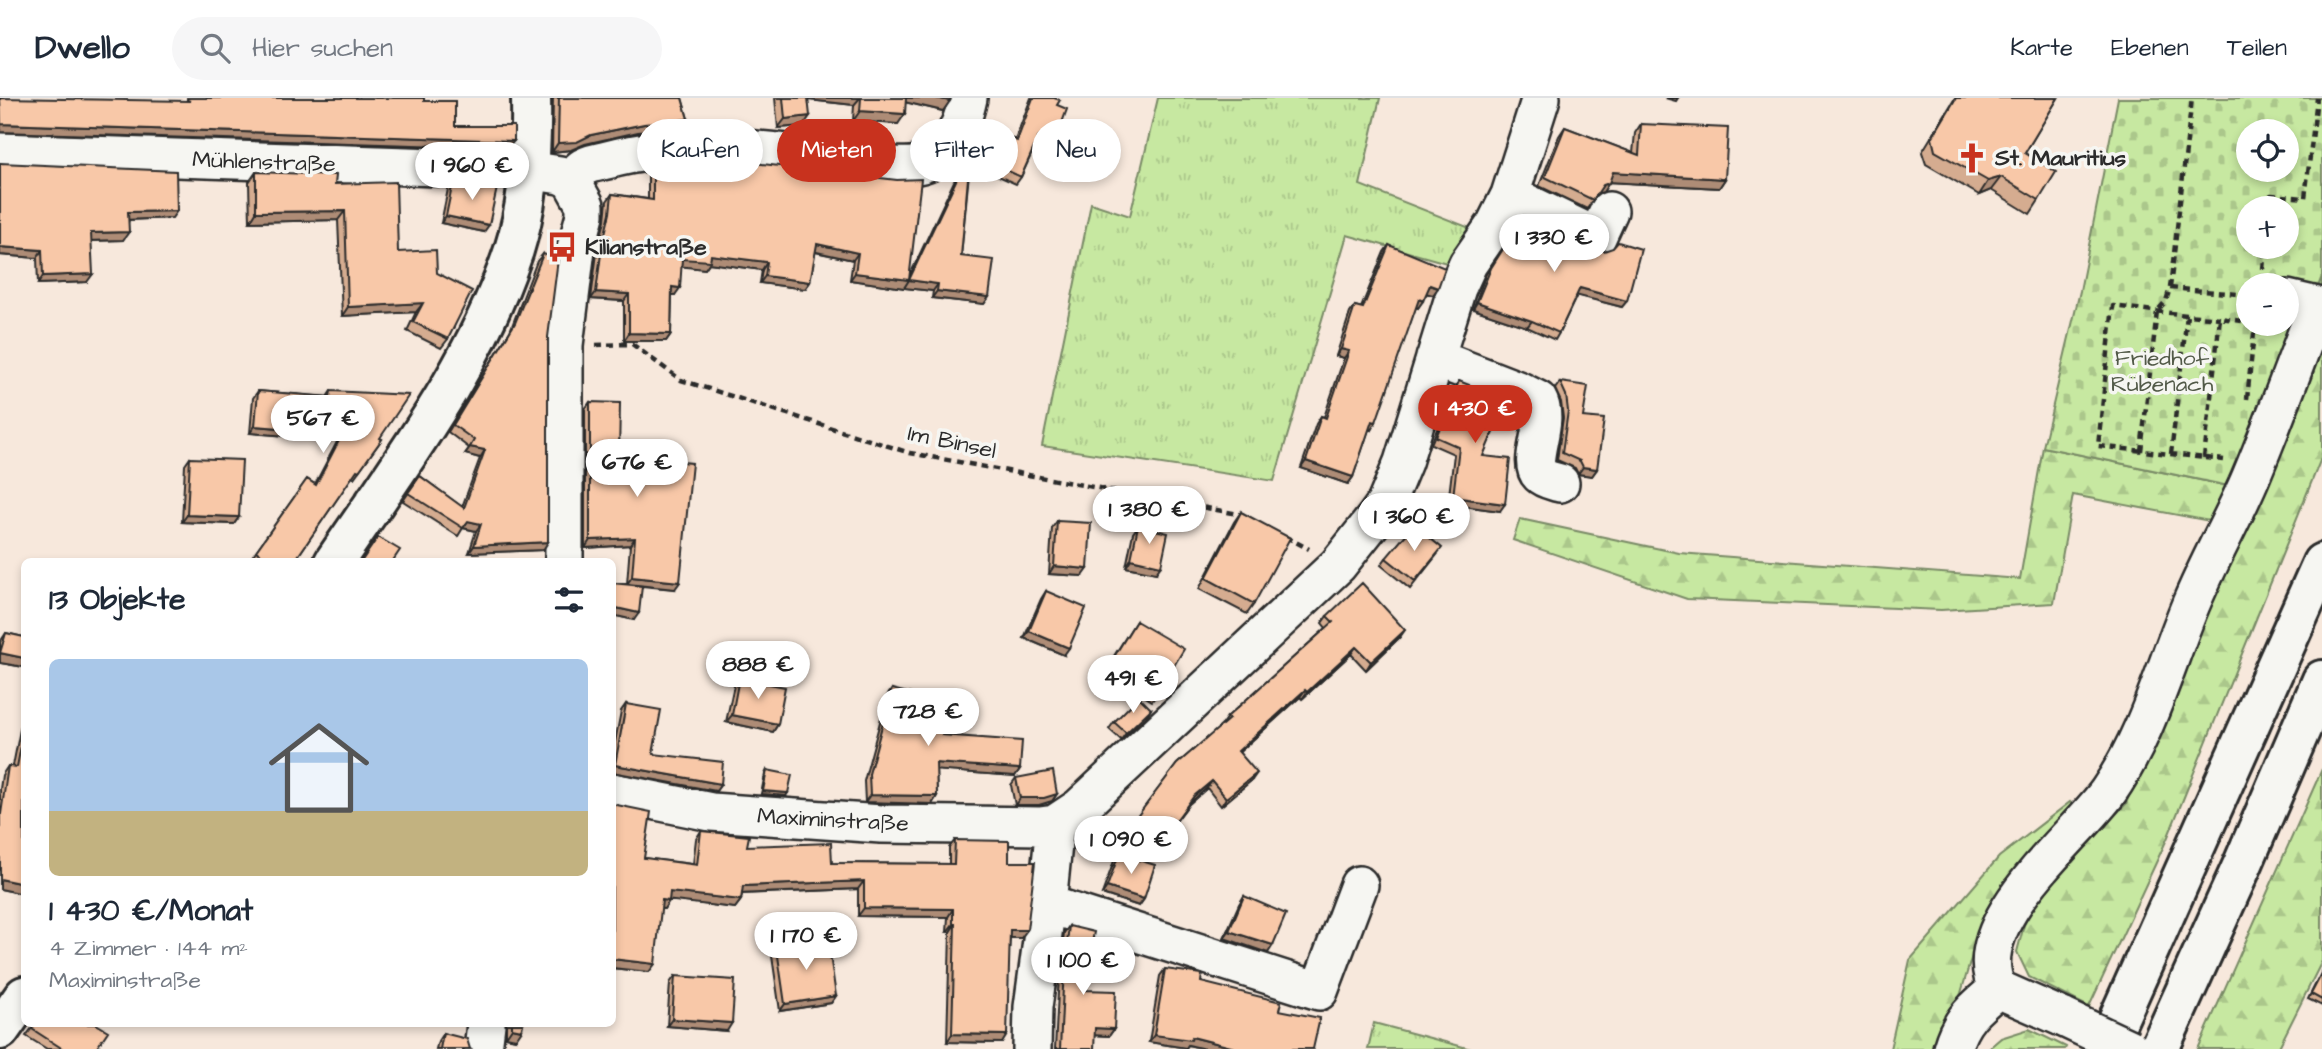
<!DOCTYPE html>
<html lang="de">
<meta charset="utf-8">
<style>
body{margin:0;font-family:"Architects Daughter",sans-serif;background:#f6f6f7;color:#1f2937;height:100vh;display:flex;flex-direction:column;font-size:26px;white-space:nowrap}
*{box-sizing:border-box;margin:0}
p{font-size:23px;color:#747a83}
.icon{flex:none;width:38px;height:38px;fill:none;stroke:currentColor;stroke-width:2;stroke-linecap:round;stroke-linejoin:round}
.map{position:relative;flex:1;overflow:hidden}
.sheet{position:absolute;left:21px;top:460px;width:595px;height:469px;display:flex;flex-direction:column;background:#fff;border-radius:10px;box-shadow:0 4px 10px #0003}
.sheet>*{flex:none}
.top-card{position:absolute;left:637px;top:21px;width:665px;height:63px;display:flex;gap:14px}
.fabs{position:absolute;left:2236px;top:21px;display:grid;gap:14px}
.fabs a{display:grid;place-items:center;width:63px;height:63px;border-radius:50%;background:#fff;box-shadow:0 4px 10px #0003;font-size:35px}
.price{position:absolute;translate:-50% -60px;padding:0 16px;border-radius:24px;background:#fff;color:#222;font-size:23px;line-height:46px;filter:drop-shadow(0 2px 4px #0008)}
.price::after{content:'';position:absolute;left:50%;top:42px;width:21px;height:16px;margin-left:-10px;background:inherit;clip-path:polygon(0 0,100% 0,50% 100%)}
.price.active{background:#c8321e;color:#fff}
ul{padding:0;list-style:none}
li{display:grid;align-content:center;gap:14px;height:371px;padding:0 28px}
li+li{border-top:2px solid #e0e1e3}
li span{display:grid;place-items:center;height:217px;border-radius:10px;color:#555}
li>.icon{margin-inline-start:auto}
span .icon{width:126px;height:126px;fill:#fffc;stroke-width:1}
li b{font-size:30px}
h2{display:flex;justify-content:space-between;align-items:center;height:84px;padding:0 28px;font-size:30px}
.chip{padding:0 24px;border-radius:32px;background:#fff;box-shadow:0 4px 10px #0003;font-size:24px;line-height:63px}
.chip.active{background:#c8321e;color:#fff}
header{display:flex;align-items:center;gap:42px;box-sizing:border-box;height:98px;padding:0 35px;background:#fff;border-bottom:2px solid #e0e1e3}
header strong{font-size:33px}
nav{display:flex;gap:38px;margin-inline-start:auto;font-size:24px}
.search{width:490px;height:63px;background:#f6f6f7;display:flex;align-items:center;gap:18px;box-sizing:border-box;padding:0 24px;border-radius:38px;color:#747a83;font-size:26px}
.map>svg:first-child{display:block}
</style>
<header>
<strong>Dwello</strong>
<div class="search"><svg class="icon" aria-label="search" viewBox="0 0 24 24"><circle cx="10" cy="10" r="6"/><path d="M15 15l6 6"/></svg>Hier suchen</div>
<nav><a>Karte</a><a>Ebenen</a><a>Teilen</a></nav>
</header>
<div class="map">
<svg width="2322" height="951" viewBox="0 0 2322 951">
<defs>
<pattern id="grass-tufts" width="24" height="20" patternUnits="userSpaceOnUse" patternTransform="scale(1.75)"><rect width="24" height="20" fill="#c7e8a1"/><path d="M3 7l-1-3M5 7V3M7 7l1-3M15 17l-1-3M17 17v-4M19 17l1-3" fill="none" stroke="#abc78b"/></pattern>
<pattern id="forest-firs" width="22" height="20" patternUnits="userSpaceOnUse" patternTransform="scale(1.75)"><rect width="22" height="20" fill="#c7e8a1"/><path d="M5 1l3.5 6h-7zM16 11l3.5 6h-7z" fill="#abc78b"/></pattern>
<pattern id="cemetery-stones" width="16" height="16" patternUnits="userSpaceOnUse" patternTransform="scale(1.75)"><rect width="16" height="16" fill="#c7e8a1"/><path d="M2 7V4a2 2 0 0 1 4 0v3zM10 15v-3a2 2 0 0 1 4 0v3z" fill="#abc78b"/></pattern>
</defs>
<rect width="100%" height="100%" fill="#f7e8dc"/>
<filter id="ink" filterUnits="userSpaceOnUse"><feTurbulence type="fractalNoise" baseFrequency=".0143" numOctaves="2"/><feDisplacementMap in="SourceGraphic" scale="14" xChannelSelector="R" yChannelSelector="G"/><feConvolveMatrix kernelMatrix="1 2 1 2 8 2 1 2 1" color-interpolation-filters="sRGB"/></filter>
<g filter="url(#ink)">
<path fill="url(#grass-tufts)" stroke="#798a66" stroke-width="2" d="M1158 0H1380L1360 87 1470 130 1454 167 1347 137 1274 383 1042 348 1091 105 1130 118Z
M1374 925 1471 951H1368Z"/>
<path fill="url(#forest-firs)" stroke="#798a66" stroke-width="2" d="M2322 178V358L2167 741 2089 909 2029 879 2017 854 2024 827 2042 792 2126 706 2240 399 2225 426 2073 397 2054 505 1941 512 1687 501 1513 442 1520 421 1679 455 2020 481 2043 349 2243 391Z
M2322 671V863L2278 951H2198Z
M2070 704 2080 716 2020 787 1973 854 1961 895 1941 951H1890L1910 862 1999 759Z
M2029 931 2066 949 2065 951H1988L2001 940Z"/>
<path fill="url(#cemetery-stones)" stroke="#798a66" stroke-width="2" fill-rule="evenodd" d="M2118 0H2322V178L2243 391 2043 349 2080 193ZM2249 33H2287V72H2249ZM2249 110H2287V149H2249ZM2249 187H2287V226H2249Z"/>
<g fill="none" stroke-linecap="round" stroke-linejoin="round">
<g stroke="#2b2b2b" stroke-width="42">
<path id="minor" d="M0 54 528 72 560 77 571 82 585 107V117L576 151 564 247V464
M571 82C574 78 578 73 582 70 588 65 600 64 607 62 700 37 801 57 894 68 901 68 910 69 917 67 949 61 962 28 968 0
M1510 97 1597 139 1609 113
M1435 260 1520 293 1538 302C1551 324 1526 363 1540 377 1545 382 1554 383 1560 385
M612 694 711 714 881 726 1040 728 1055 726 1079 710 1338 467 1376 419 1386 405 1403 364 1457 190 1468 166 1495 127 1510 97 1541 0
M1055 726 1047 806 1319 893 1359 787
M1998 891C1963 827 2075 740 2108 694 2147 638 2165 568 2191 506 2209 463 2232 423 2250 381 2274 324 2295 266 2317 208L2287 201
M483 951 486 926
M1032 951 1033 909 1047 806
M1952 951C1960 922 1975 909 1998 891L2064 920"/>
</g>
<g stroke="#2b2b2b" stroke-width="44">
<path id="major" d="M334 464C401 365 476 267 514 152 529 105 532 49 531 0
M0 932 24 898"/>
</g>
<g stroke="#2b2b2b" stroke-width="44">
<path id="highway" d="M2105 951 2322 465
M2159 951 2242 768 2322 582"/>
</g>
<path stroke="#2b2b2b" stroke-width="4.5" stroke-dasharray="7 5" stroke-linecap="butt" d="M2269 110 2271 97 2305 100 2317 0
M2262 183 2265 149
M2170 190 2192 0
M2187 217 2113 208 2098 348 2224 362
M596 247 632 246 681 282 910 355 1244 417
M2247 301 2255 226
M2141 353 2157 213 2166 203 2170 190 2249 197
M2171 356 2187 217 2220 220
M2204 360 2220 220 2249 224
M1286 439 1309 451"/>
<use href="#minor" stroke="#f6f6f2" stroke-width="37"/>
<use href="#major" stroke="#f6f6f2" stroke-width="38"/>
<use href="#highway" stroke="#f6f6f2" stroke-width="38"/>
<g stroke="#2b2b2b" stroke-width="42" stroke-linecap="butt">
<path id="minor-bridge" d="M2064 920 2130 951"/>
</g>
<use href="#minor-bridge" stroke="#f6f6f2" stroke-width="37"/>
</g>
<path fill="#d5ac90" stroke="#2b2b2b" stroke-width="2" d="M553 0H682L688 21 683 30 638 34 585 46 571 52 552 54Z
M775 0H951L943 13 906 4 898 26 853 23 854 7 808 2 803 28 778 30Z
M1031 0H1054L1057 7 1055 44 1050 51 1036 46 1021 79 1016 86 970 65 961 158 989 199 984 206 932 200 933 193 904 190 905 187 904 190 850 182 853 162 815 154 810 184 805 191 760 185 762 172 709 165 705 171 681 168 675 197H672L671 236 666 243H624V203L591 201 597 155 605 122 607 103 612 96 648 101V75L653 68 684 65 909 179 964 62 979 35 984 28 1015 42Z
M1955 0H2058L2025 55 2039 102 2030 116 1991 92 1979 97 1926 66 1922 54Z
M1641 26 1725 81 1719 90 1609 84 1603 94 1597 96 1587 111 1539 88 1559 38 1565 29 1633 55 1635 35Z
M0 65 172 120 129 122 123 142 91 143 87 184 38 186 37 160 0 157Z
M256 74 335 86 398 154 437 175 448 241 441 250 407 233 416 214 342 218 338 122 250 124 249 84Z
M453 84 484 134 441 125 448 91Z
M1524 118 1622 209 1577 197 1559 235 1555 242 1527 229 1473 211 1486 176Z
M1389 147 1433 197 1427 195 1418 210 1416 209 1371 332 1369 331 1353 379 1348 386 1301 370 1316 326 1321 318 1324 319 1344 260 1336 258 1350 215 1355 208 1361 210 1384 154Z
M543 156 548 239 543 452 469 455 476 433 463 430 458 438 403 403 420 378 462 409 480 360 465 356 469 350 448 334 510 233 537 163Z
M1459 283 1485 298 1483 358 1500 413 1448 406 1454 356 1431 346 1454 290Z
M1560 284 1583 319 1597 371 1592 378 1578 376 1575 370 1557 362 1563 320 1561 304 1555 291Z
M258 293 327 299 331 293 380 340 382 341 354 380 352 379 294 464H256L251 460 307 381 315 386 338 342 250 335 253 300Z
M590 304 619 358 675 491 642 488 634 522 612 517V485L627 486 630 447 585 450V311Z
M190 360 239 419 234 426 182 424 185 367Z
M1241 414 1254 506 1247 516 1199 491 1234 424Z
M1057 423 1083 478 1049 476 1052 430Z
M1138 428 1156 475 1126 469 1133 435Z
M1437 457 1410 491 1381 467 1386 460Z
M1046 493 1064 557 1024 540 1041 501Z
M1327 518 1400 539 1366 572 1351 556 1302 601 1300 599 1239 654 1252 682 1221 708 1207 690 1189 706 1158 747 1131 727 1177 666 1223 627 1222 626 1227 619 1326 530 1322 525Z
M1136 523 1157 596 1152 603 1104 574Z
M6 535 24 539V569L0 565V544Z
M739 580 778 626 773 634 726 624 734 587Z
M892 591 942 637 1020 671 1015 678 936 672 937 698 932 706 865 704 864 683 887 598Z
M626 606 653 656 721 686 716 693 612 674V660L621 613Z
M24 611V796L0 791V691L2 677 8 668H13Z
M1151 611 1146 619 1121 642 1109 631 1114 624Z
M767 672 786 698 761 696 765 676Z
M1016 680 1057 696 1052 703 1039 707H1015L1011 687Z
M612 706 644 760 693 766 696 741 701 733 747 748 832 765 949 766V750L955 742 1009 764 1021 840H1010L1002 945 947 944 950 834H947L948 819 858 818V791L742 796 741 802 735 810 669 802 664 811H661L649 874 612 870Z
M1119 756 1144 801 1139 808 1102 796 1114 763Z
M1244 798 1268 855 1224 840 1239 806Z
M1069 828 1083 892 1114 931 1109 938 1094 937V951H1055L1059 876 1064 835Z
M777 851 836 898 831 905 780 913 772 858Z
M1165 871 1279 912 1313 951H1205L1188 947 1186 950 1149 944 1160 878Z
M2322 873V908L2308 901Z
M675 878 727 933 667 928 670 885Z
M35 926 96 951H47L26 938Z
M506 926H523L516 941 506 939Z
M443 935 470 951H436L438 943Z"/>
<path fill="#ae8c76" stroke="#2b2b2b" stroke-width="2" d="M801 0H860L854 7 800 1Z
M902 0H936L950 3 943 13 900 3Z
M1665 0H1678L1676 3Z
M860 13 905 16 898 26 853 23Z
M810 18 803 28 778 30 785 21Z
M688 21 683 30 638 34 585 46 571 52 552 54 558 45 591 37 644 26Z
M1 26 514 43 508 50 0 34Z
M1039 38 1055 44 1050 51 1034 45Z
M1613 74 1725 81 1719 90 1607 84Z
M2001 79 1991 92 1979 97 1988 83Z
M1609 85 1603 94 1596 96 1603 87Z
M177 113 172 120 123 122 128 114Z
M345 113 338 122 250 124 256 114Z
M446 118 489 127 484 134 441 125Z
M129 134 123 142 85 143 91 135Z
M817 146 858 155 853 162 812 153Z
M0 149 42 152 37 160 0 157Z
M711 157 767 164 762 172 709 165 705 171 677 168 682 161Z
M855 175 909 182 904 190 850 182Z
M93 176 87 184 38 186 43 178Z
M765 178 810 184 805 191 760 185Z
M909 182 938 186 933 193 904 190Z
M1430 187 1438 190 1433 197 1425 195Z
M672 189 680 190 675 197 667 196Z
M1580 190 1627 203 1622 209 1575 197Z
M937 193 989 199 984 206 932 200Z
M596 194 629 196 624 203 591 201Z
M1419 201 1423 203 1418 210 1414 208Z
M1477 204 1532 223 1527 229 1473 211Z
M423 205 416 214 342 218 348 209Z
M629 235 671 236 666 243H624Z
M1341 251 1349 253 1344 260 1336 258Z
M1372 323 1376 324 1371 332 1367 330Z
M255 328 343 335 338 342 250 335Z
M470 349 485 352 480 360 465 356Z
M1306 363 1353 379 1348 386 1301 370Z
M1583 369 1597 371 1592 378 1578 376Z
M1453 399 1505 406 1500 413 1448 406Z
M187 417 239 419 234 426 182 424Z
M468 423 481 426 476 433 463 430Z
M635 440 630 447 585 450 590 442Z
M548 444 543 452 469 455 474 448Z
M1131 461 1161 468 1156 475 1126 469Z
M1054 468 1088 471 1083 478 1049 476Z
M632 479 680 484 675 491 627 486Z
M612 509 639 515 634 522 612 517Z
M1405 532 1400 539 1366 572 1371 564Z
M1029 533 1069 550 1064 557 1024 540Z
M1356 549 1351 556 1302 601 1307 594Z
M0 555 24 560V569L0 565Z
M1305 592 1300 599 1233 660 1238 653Z
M1151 611 1146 619 1121 642 1126 635Z
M732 617 778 626 773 634 726 624Z
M936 665 1020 671 1015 678 931 672Z
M615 667 721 686 716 693 612 674V670Z
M1257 675 1252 682 1221 708 1226 700Z
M1212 683 1207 690 1189 706 1158 747 1194 698Z
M763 693 788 695 786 698 761 696Z
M1057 696 1052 703 1039 707H1015L1020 700Z
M870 697 937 698 932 706 865 704Z
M0 781 24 786V796L0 791Z
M864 783 858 791 737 796 743 788Z
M1107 789 1144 801 1139 808 1102 796Z
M670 794 741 802 735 810 665 802Z
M662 802 669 803 664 811 657 810Z
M864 810 953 811 948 819 858 818Z
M953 826H955L950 834H947Z
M1010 832H1027L1021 840H1005Z
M1229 833 1273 847 1268 855 1224 840Z
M612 861 655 866 649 874 612 870Z
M836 898 831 905 780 913 785 906Z
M672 921 732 925 727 933 667 928Z
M512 930 522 932 516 941 506 939Z
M1095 930 1114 931 1109 938 1090 937Z
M952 936 1007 937 1002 945 947 944Z
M1154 937 1192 939 1239 951H1205L1188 947 1186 950 1149 944Z"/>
<path fill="#f8c8a8" stroke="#2b2b2b" stroke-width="2" d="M0 0 190 3 187 2V0H424V3H455V28H514V43L1 26Z
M559 0H682L688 21 644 26 591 37 577 44 558 45Z
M783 0H808L810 18 785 21Z
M861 0H906L905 16 860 13Z
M936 0H951L950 3Z
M1033 0H1054L1060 2 1057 7 1067 11 1055 44 1039 38 1021 79 969 55 984 28 1017 43Z
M1956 0H2058L2025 55 2056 74 2039 102 2001 79 1988 83 1935 53 1932 40Z
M1641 26 1728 30 1725 81 1613 74 1609 85 1603 87 1593 102 1545 79 1565 29 1639 57Z
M968 57 970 58 961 158 994 162 989 199 937 193 938 186 909 182Z
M0 65 176 73 177 113 128 114 129 134 91 135 93 176 43 178 42 152 0 149Z
M684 65H754L897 82 921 81 909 182 855 175 858 155 817 146 810 184 765 178 767 164 711 157 710 163 682 161 680 190 672 189 671 236 629 235V196L596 194 602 148 610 115 612 96 653 102V68Z
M256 74 336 77 335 86 396 84 398 154 436 152 437 175 472 193 448 241 413 224 423 205 348 209 345 113 256 114Z
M453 84 498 85 489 127 446 118Z
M1524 118 1593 152 1604 153 1613 150 1618 144 1641 151 1627 203 1580 190 1559 235 1532 223 1477 204 1491 170Z
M1389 147 1445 170 1438 190 1430 187 1423 203 1419 201 1376 324 1372 323 1353 379 1306 363 1321 318 1326 320 1349 253 1341 251 1355 208 1363 210Z
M543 156 558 161 548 239V444L474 448 481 426 468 423 463 430 408 395 420 378 464 410 485 352 470 349 474 342 453 327 515 225Z
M1459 283 1487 294 1485 298 1505 306 1483 358 1510 361 1505 406 1453 399 1459 349 1436 339Z
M1560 284 1588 288 1583 319 1604 321 1597 371 1583 369 1580 363 1562 355 1568 313 1566 297Z
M258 293 330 299 331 293 409 297 380 340 382 341 359 373 357 372 294 464H272L256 453 307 381 316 387 343 335 255 328Z
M590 304 620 305 619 358 692 365 680 484 632 479 635 440 590 442Z
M190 360 242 362 239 419 187 417Z
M1241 414 1290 440 1254 506 1206 480Z
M1057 423 1091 425 1088 471 1054 468Z
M1414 427 1442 450 1415 483 1386 460Z
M1138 428 1168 435 1161 468 1131 461Z
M378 439 400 452 392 464H361Z
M612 485 642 488 639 515 612 509Z
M1362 485 1405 532 1371 564 1356 549 1307 594 1305 592 1238 653 1257 675 1226 700 1212 683 1194 698 1163 740 1136 720 1177 666 1229 621 1227 619 1333 524 1327 518Z
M1046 493 1086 510 1069 550 1029 533Z
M1136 523 1184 551 1157 596 1109 567Z
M6 535 24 539V560L0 555Z
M739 580 785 589 778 626 732 617Z
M892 591 950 606 942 637 1022 643 1020 671 936 665 937 698 870 697 869 676Z
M1139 599 1151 611 1126 635 1114 624Z
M626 606 661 612 653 656 723 664 721 686 615 667Z
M24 632V786L0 781V716H1L8 668 17 669Z
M767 672 792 677 788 695 763 693Z
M1053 673 1057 696 1044 700H1020L1016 680Z
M612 706 651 714 644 760 697 767 701 733 749 738 747 748 831 745 832 765 954 766 955 742 1009 743V764H1035L1027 832H1010L1007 937 952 936 955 826H953V811L864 810V783L743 788 741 802 670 794 669 803 662 802 655 866 612 861Z
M1119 756 1155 767 1144 801 1107 789Z
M1244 798 1286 816 1273 847 1229 833Z
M1069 828 1094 834 1083 892 1116 893 1114 931 1095 930 1094 951H1060L1064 869Z
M828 843 836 898 785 906 777 851Z
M1165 871 1202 876 1201 884 1281 904 1279 912 1320 920 1313 951H1239L1192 939 1191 942 1154 937Z
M2322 875V902L2311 896Z
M675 878 735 882 732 925 672 921Z
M35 926H96L108 933 96 951H63L32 931Z
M512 926H523L522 932 512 930Z
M443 935 467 941 470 951H440Z"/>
</g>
<defs>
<g id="church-bare" transform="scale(2.415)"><path d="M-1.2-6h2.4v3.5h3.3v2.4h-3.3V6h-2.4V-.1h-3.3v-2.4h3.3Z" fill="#c8321e" stroke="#f6f6f2" stroke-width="2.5" paint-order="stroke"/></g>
<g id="bus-bare" transform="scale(2.415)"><path d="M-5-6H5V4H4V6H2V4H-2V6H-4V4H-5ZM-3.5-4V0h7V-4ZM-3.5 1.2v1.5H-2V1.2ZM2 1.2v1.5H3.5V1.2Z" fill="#c8321e" stroke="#f6f6f2" stroke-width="2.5" paint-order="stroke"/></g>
</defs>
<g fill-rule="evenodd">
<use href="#church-bare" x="1972" y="60"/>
<use href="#bus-bare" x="562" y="149"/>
</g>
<g text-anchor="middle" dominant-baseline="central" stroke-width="7" stroke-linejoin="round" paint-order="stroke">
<g font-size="23" font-weight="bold" fill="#2b2b2b" stroke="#f6f6f2" text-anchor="start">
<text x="1995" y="60">St. Mauritius</text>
<text x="585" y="149">Kilianstraße</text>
</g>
<g font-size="23" fill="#2b2b2b" stroke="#f6f6f2">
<text transform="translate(264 64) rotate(2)">Mühlenstraße</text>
<text transform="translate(952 344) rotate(12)">Im Binsel</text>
<text transform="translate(833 722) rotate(3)">Maximinstraße</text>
</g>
<g font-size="23" fill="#525a48" stroke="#f6f6f2">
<text x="2162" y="260">Friedhof<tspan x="2162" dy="26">Rübenach</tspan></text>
</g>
</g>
</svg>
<div class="fabs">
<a><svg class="icon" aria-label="locate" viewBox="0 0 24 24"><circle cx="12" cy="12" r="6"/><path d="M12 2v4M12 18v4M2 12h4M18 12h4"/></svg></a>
<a>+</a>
<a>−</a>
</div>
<b class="price" style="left:472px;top:104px">1 960 €</b>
<b class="price" style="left:1554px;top:176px">1 330 €</b>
<b class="price active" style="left:1475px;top:347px">1 430 €</b>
<b class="price" style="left:323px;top:357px">567 €</b>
<b class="price" style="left:637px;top:401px">676 €</b>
<b class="price" style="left:1149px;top:448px">1 380 €</b>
<b class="price" style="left:1414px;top:455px">1 360 €</b>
<b class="price" style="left:758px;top:603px">888 €</b>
<b class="price" style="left:1133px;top:617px">491 €</b>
<b class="price" style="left:928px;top:650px">728 €</b>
<b class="price" style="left:1131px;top:778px">1 090 €</b>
<b class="price" style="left:806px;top:874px">1 170 €</b>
<b class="price" style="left:1083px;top:899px">1 100 €</b>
<div class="top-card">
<a class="chip">Kaufen</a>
<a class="chip active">Mieten</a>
<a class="chip">Filter</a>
<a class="chip">Neu</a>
</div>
<section class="sheet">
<h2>13 Objekte<svg class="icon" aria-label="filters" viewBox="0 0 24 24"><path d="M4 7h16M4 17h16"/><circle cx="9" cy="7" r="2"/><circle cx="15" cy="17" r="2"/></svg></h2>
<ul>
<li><span style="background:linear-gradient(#a9c7e8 70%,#c2b280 0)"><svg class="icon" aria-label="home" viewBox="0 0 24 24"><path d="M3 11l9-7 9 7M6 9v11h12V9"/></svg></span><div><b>1 430 €/Monat</b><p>4 Zimmer · 144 m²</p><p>Maximinstraße</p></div></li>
</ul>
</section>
</div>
